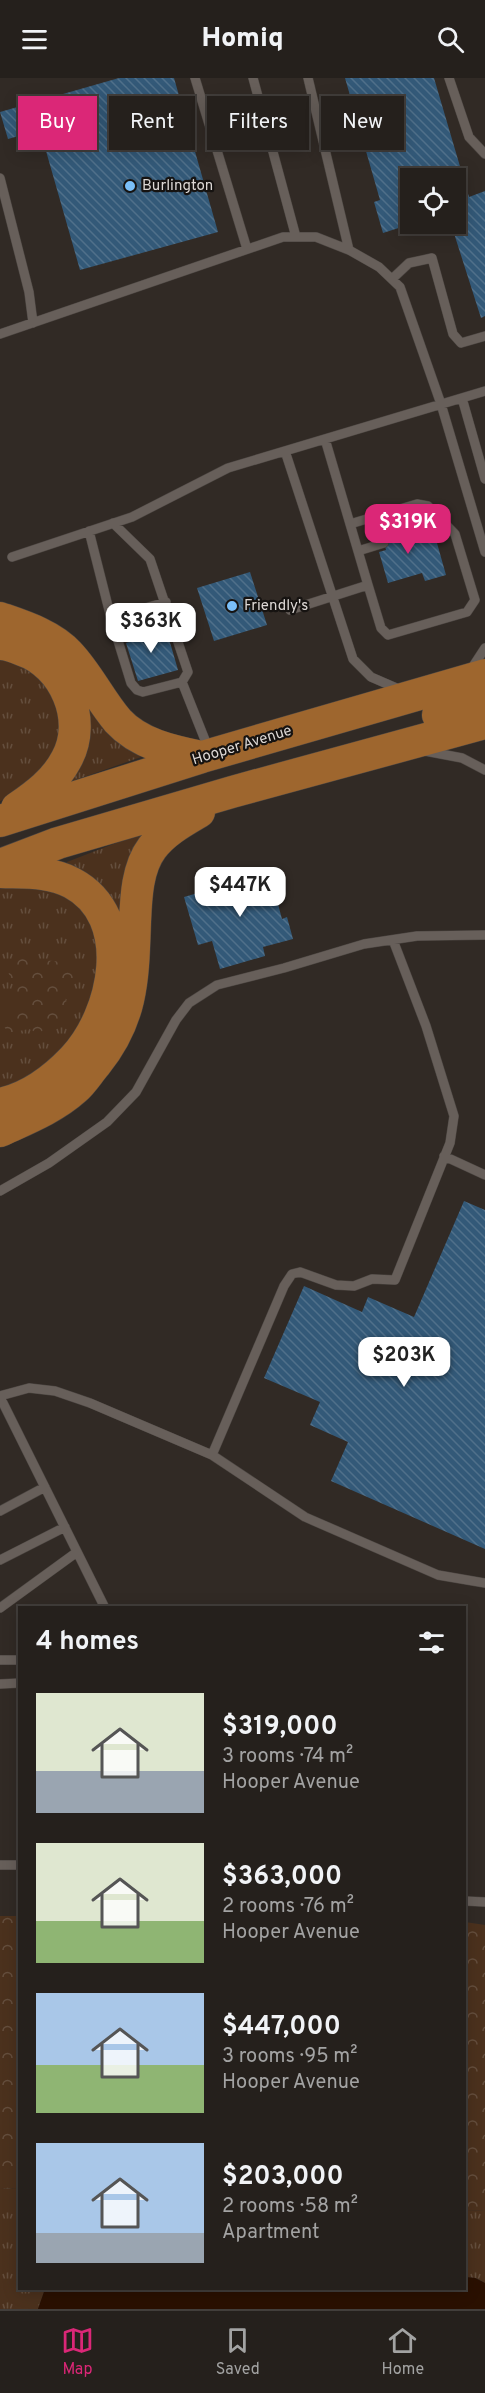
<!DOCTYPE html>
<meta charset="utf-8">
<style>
body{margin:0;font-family:Overpass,sans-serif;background:#2d2825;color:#f1f3f6;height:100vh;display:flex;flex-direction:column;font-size:22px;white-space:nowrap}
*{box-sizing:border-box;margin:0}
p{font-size:20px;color:#a3a3a3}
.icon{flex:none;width:33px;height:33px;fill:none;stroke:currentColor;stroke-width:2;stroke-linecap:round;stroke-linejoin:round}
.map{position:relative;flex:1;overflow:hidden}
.panel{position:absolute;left:18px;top:1528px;width:448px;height:684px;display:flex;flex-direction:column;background:#25201c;border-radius:0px;box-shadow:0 3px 15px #0003,0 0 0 2px #423e3b}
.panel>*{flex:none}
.guide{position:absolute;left:18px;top:18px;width:450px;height:54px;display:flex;gap:12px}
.tools{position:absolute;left:400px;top:90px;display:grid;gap:12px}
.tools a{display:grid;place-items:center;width:66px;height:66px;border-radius:0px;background:#25201c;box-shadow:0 3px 15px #0003,0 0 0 2px #423e3b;font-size:30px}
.price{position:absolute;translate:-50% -51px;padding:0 14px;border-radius:12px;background:#fff;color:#222;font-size:20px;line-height:39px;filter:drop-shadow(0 2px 3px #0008)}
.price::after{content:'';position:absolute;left:50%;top:36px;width:18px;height:14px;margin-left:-9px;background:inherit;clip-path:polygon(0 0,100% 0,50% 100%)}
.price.selected{background:#db2777;color:#fff}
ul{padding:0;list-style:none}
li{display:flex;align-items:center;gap:18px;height:150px;padding:0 18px}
li span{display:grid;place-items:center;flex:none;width:168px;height:120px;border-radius:0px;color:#555}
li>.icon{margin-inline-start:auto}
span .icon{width:72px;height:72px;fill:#fffc;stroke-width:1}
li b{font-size:26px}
h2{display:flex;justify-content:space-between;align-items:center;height:72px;padding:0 18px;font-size:26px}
.pill{padding:0 21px;border-radius:0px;background:#25201c;box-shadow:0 3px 15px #0003,0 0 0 2px #423e3b;font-size:21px;line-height:54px}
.pill.selected{background:#db2777;color:#fff}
header{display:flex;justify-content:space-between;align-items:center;height:78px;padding:0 18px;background:#25201c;font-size:27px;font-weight:800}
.dock{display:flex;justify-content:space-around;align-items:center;height:84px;border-top:2px solid #423e3b;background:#25201c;font-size:16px;color:#a3a3a3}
.dock a{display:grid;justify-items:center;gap:3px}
.dock .selected{color:#db2777}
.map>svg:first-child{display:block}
</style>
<header><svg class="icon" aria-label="menu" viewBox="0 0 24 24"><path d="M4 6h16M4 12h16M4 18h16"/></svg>Homiq<svg class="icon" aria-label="search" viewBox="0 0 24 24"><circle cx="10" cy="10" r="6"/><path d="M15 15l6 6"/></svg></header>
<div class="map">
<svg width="485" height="2231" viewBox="0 0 485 2231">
<defs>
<pattern id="grass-tufts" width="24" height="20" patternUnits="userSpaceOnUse" patternTransform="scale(1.5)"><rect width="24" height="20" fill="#4b311d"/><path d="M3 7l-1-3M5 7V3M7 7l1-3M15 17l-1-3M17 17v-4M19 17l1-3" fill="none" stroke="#644e3d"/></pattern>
<pattern id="forest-crowns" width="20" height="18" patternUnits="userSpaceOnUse" patternTransform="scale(1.5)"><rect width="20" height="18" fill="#4b311d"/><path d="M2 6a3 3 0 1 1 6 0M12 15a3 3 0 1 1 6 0" fill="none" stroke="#644e3d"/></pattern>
<pattern id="building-back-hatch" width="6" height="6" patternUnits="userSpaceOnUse" patternTransform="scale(1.5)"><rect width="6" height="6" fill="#335978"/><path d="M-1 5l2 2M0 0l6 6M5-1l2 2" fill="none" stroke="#50708a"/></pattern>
</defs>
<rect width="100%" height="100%" fill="#312a25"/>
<path fill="url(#grass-tufts)" d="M0 575 29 584 61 623 59 679 23 714 0 723Z
M78 611 140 675 141 679 61 707Z
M157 749 126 860 67 787V784Z
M0 808H60L100 850 96 921 53 985 0 1015Z
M0 2110 19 2111 20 2211H45L38 2231H0Z
M465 2132 485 2133V2205L476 2200 465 2199Z"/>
<path fill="url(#forest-crowns)" d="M22 880 63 884 74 896 73 901 62 912C63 917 67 922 67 927 66 940 48 950 38 955L29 951 9 955 0 944 1 936 11 928 20 929 15 917 17 911 10 901 8 892 13 884Z
M0 1838H19V2111L0 2110Z
M465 1844 485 1847V2133L465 2132Z"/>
<path fill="#2a1000" d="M465 2199 475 2200 485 2205V2231H38L45 2211H465Z"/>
<path fill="url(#building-back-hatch)" d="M119 0H174L218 154 80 192 40 52 8 61 0 34Z
M345 0H434L469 119 485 113V238L481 240 451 146H456V100H411V146L383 155 374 124 380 122Z
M394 437 403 468 435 458 446 497 425 503 422 495 388 505 379 474 386 472 377 442Z
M250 494 267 547 214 563 197 510Z
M147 548 150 558 167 554 178 592 138 603 126 565 129 564 126 555Z
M267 790 269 796 278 799 281 807 275 815 282 841 287 839 293 861 263 869 265 878 220 891 212 863 198 867 184 819 249 800 248 795Z
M464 1123 485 1132V1471L331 1403 348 1364 310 1347 320 1324 264 1300 304 1208 362 1234 368 1219 414 1239Z"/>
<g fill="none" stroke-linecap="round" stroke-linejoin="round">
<g stroke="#4c4642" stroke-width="10">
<path id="lane" d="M195 0 247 171
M253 0 296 159
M308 0 349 172
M449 0 469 59 485 76
M0 100 29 214 33 245
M392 201 409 185 432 180 453 256 461 265 485 258
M0 256 283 159H316L349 172 379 189 400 209 441 326 485 474
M462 320 485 401
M285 373 353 581 371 599 401 612
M350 446 417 426 428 428 455 456 475 522 467 534 388 557 381 550 368 507
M89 453 111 540 131 605 137 612 143 614 182 604 188 594 150 481 113 445
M358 473 384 465
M12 479 132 439 228 390 485 313
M290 532 368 507 325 361
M111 540 166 524
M470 593 485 570
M182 604 209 672
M425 673 462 680 485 692
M444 1078 485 1097
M0 1113 49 1085 107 1044 136 1014 176 942 189 925 217 907 284 890 364 866 417 858 485 857
M0 1318 29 1310 55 1313 90 1325 212 1377 284 1208 292 1196 300 1194 336 1207 354 1208 372 1201 395 1202 450 1065 454 1038 426 948 393 862
M0 1319 105 1530
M212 1377 305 1439 438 1497 485 1505
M0 1433 45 1409
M0 1482 65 1449
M0 1530 77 1474
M0 1582H20
M0 1606 20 1605
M0 1787H20
M465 1823 485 1824"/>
</g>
<g stroke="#4c4642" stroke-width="33">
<path id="primary" d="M0 540C23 548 52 557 69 576 88 596 100 622 118 643 139 666 172 673 201 679
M0 566C8 566 15 569 22 572 64 586 89 642 66 682 55 703 36 717 17 730
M438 637 485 622
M0 743 202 679 485 597
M0 787 58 765 232 714 485 645
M0 794C24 795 50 793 72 805 136 839 115 937 73 981 53 1002 28 1020 0 1026
M0 1053C26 1041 54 1030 75 1011 83 1004 89 994 96 986 133 940 133 901 135 844 136 820 137 790 152 770 164 754 182 744 199 734"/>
</g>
<use href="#lane" stroke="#675f5a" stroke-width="9"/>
<use href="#primary" stroke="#9e662e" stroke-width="32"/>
</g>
<g fill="#7abff8" stroke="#161311" stroke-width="2">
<circle cx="130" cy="108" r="6"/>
<circle cx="232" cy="528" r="6"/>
</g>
<g text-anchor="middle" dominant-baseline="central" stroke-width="4.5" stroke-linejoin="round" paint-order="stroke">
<g font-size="15" fill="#ddd8d5" stroke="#161311" text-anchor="start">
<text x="142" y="108">Burlington</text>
<text x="244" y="528">Friendly's</text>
</g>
<g font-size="15" fill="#ddd8d5" stroke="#161311">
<text transform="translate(242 668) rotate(-17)">Hooper Avenue</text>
</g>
</g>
</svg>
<div class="tools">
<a><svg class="icon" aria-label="locate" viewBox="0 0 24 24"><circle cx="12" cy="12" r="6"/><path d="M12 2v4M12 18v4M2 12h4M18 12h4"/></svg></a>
</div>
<b class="price selected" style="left:408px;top:477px">$319K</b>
<b class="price" style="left:151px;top:576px">$363K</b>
<b class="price" style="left:240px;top:840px">$447K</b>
<b class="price" style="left:404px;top:1310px">$203K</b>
<div class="guide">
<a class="pill selected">Buy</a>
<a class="pill">Rent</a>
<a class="pill">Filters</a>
<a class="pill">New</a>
</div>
<section class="panel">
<h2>4 homes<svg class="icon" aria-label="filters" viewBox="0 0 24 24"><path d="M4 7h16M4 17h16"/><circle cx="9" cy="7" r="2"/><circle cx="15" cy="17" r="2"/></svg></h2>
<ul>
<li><span style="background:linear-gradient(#dfe7d0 65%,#9aa5b1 0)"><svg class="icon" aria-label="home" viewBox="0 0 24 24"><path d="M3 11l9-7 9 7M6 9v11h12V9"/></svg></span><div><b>$319,000</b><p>3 rooms · 74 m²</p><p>Hooper Avenue</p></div></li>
<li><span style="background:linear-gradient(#dfe7d0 65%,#8fb573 0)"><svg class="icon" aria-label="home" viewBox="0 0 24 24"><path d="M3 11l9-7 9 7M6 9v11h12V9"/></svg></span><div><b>$363,000</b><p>2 rooms · 76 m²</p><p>Hooper Avenue</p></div></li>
<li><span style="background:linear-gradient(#a9c7e8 60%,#8fb573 0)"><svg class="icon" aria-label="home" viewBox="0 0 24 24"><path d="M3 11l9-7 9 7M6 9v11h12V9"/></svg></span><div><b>$447,000</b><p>3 rooms · 95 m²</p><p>Hooper Avenue</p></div></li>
<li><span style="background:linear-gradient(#a9c7e8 75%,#9aa5b1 0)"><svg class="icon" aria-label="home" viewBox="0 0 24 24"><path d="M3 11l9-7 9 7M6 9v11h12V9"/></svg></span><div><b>$203,000</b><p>2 rooms · 58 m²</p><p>Apartment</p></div></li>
</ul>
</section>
</div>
<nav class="dock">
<a class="selected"><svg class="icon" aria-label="map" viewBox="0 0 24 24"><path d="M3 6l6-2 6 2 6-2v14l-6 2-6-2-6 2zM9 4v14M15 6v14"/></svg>Map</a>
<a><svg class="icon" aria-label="saved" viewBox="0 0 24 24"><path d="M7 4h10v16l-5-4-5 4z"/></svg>Saved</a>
<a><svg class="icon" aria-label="home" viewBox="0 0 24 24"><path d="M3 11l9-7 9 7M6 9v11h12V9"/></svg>Home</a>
</nav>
